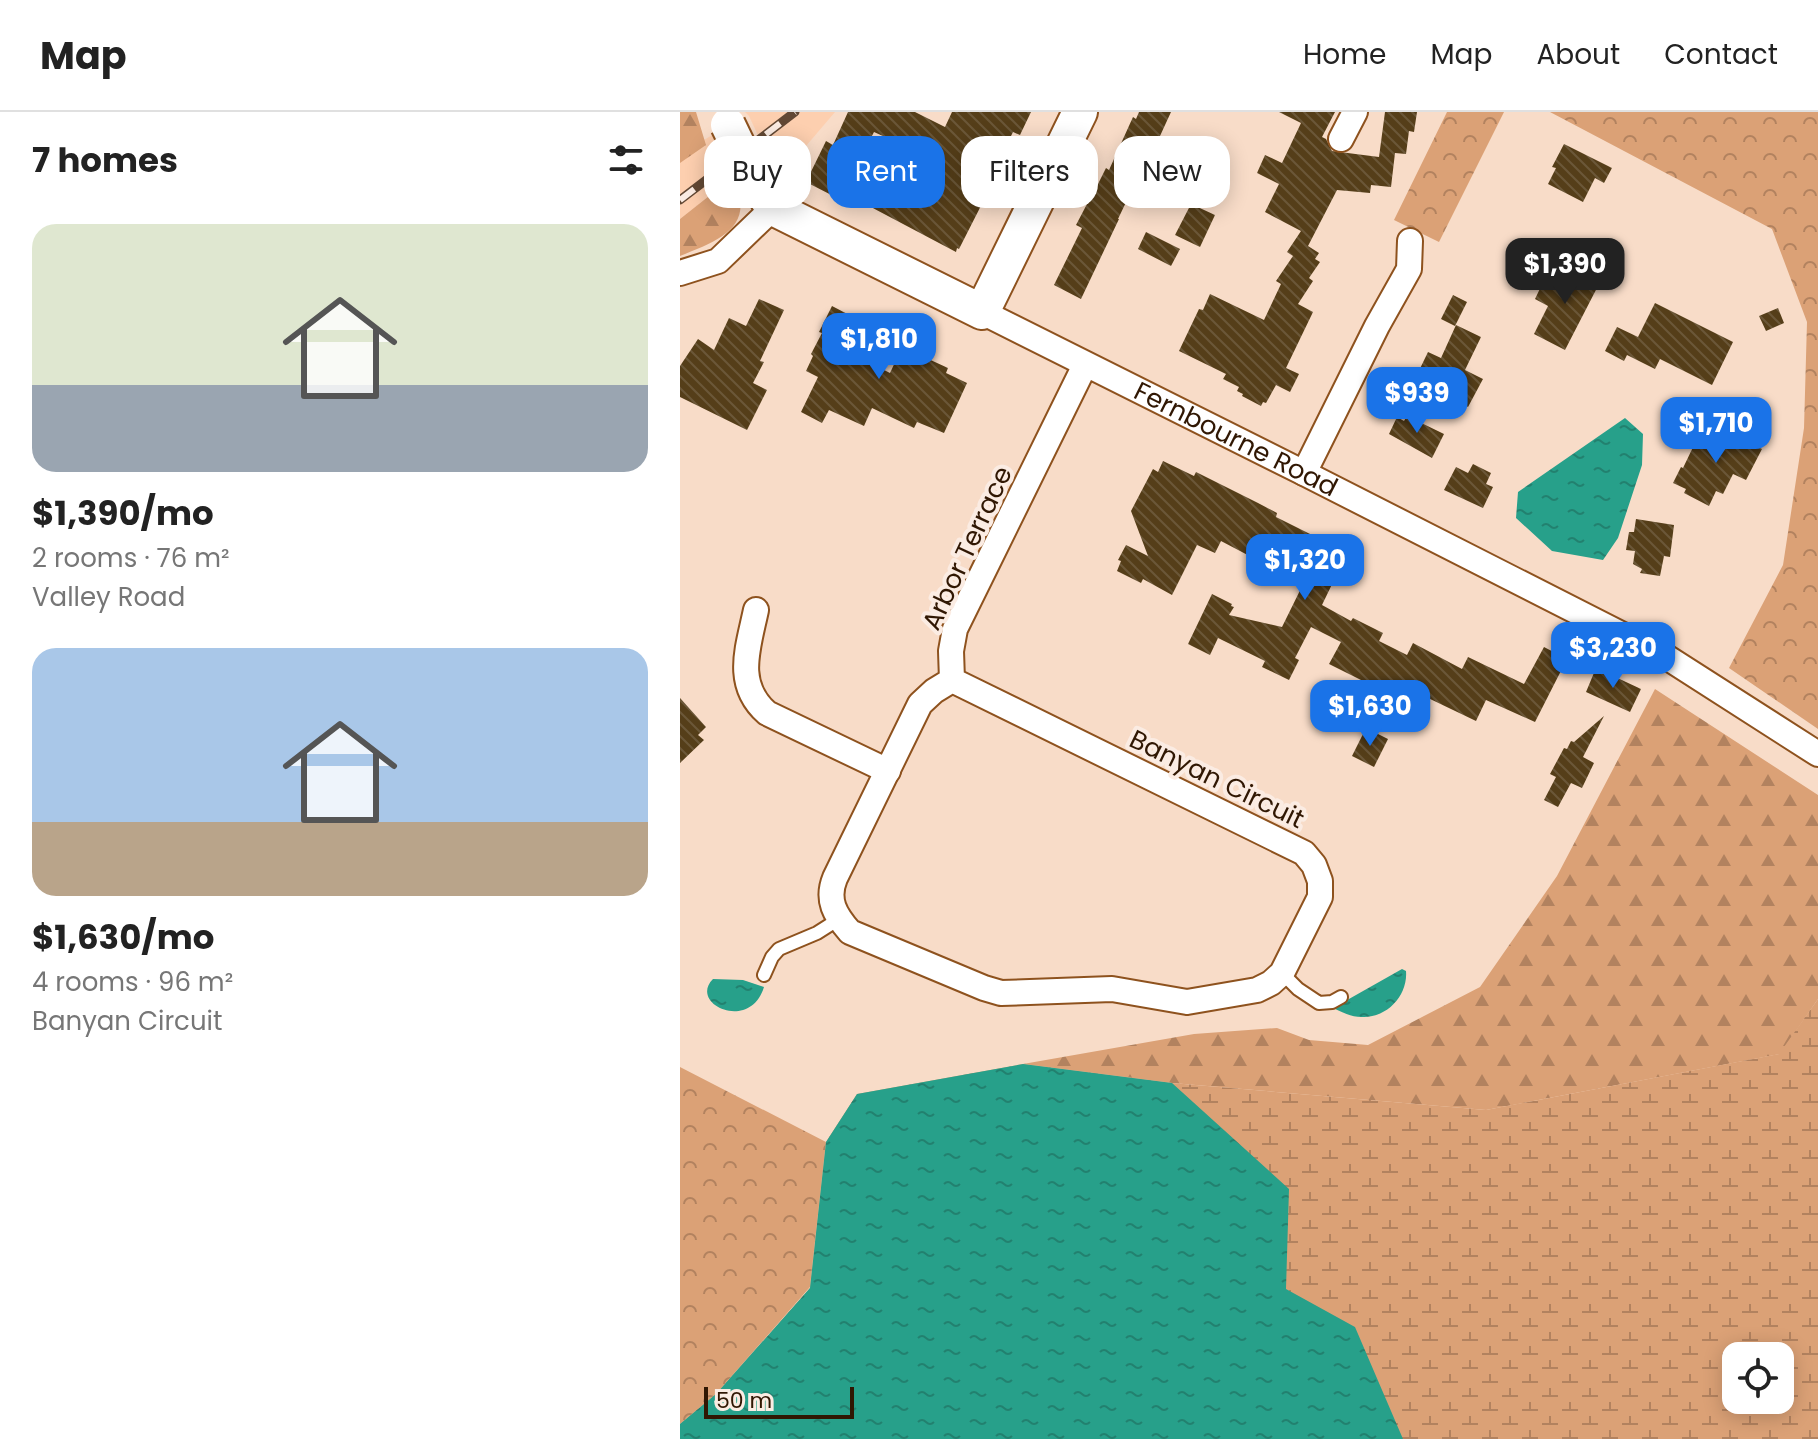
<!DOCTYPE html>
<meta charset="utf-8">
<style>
body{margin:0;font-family:Poppins,sans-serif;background:#f6f6f6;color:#222;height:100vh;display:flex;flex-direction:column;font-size:30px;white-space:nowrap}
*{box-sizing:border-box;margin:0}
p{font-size:26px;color:#767676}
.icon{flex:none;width:44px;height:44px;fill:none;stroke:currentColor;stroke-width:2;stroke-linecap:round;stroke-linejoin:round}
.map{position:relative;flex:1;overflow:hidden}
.sheet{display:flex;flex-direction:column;background:#fff;width:680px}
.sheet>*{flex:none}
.top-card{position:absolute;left:24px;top:24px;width:760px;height:72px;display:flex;gap:16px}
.tools{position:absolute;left:1042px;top:1230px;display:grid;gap:16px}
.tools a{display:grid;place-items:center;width:72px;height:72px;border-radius:16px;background:#fff;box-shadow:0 4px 20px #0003;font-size:40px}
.scale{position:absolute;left:24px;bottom:20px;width:150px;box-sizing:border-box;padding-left:8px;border:4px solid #301703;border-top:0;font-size:22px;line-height:28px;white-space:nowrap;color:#301703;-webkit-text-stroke:6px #fbece3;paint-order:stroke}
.price{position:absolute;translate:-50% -68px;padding:0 18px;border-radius:16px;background:#1a73e8;color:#fff;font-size:26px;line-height:52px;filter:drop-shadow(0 2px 4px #0008)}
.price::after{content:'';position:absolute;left:50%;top:48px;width:24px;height:18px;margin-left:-12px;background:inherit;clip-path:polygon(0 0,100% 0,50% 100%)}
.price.current{background:#222;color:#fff}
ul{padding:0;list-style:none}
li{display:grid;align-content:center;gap:16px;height:424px;padding:0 32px}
li span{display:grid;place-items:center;height:248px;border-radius:24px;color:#555}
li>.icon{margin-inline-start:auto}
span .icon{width:144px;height:144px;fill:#fffc;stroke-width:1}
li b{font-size:34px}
h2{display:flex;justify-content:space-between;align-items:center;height:96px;padding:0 32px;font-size:34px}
.pill{padding:0 28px;border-radius:24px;background:#fff;box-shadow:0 4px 20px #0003;font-size:28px;line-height:72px}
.pill.current{background:#1a73e8;color:#fff}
header{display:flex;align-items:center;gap:48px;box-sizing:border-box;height:112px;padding:0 40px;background:#fff;border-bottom:2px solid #e0e0e0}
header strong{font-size:38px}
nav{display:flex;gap:44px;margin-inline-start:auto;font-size:28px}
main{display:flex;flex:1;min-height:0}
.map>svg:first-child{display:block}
</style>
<header>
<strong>Map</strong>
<nav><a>Home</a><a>Map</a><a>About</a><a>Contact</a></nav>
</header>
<main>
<section class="sheet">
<h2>7 homes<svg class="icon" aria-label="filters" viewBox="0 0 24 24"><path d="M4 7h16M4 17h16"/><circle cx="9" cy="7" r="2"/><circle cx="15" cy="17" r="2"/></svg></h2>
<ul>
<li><span style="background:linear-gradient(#dfe7d0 65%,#9aa5b1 0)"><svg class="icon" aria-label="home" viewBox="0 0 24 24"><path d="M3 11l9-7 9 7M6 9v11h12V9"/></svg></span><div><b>$1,390/mo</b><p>2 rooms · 76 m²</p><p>Valley Road</p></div></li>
<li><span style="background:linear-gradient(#a9c7e8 70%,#b9a48a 0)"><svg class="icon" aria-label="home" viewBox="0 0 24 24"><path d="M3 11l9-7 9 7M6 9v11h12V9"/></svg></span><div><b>$1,630/mo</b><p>4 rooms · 96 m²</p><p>Banyan Circuit</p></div></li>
</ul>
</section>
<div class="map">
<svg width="1138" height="1327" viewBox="0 0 1138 1327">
<defs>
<pattern id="forest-firs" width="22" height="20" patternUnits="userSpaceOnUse" patternTransform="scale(2)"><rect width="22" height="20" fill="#dba176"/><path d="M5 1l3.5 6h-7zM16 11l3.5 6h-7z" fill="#b2825f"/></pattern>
<pattern id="wetland-marsh" width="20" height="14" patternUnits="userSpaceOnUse" patternTransform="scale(2)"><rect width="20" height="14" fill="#dba176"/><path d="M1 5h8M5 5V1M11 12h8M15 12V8" fill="none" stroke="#b2825f"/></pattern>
<pattern id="park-crowns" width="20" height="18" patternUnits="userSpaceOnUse" patternTransform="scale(2)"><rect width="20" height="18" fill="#dba176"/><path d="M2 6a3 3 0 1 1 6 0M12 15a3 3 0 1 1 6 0" fill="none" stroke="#b2825f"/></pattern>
<pattern id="water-ripples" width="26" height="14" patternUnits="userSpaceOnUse" patternTransform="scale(2)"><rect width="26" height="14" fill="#27a08a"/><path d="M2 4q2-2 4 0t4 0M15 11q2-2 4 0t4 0" fill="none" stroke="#22816f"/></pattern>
<pattern id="building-back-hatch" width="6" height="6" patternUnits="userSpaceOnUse" patternTransform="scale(2)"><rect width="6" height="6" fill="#553e19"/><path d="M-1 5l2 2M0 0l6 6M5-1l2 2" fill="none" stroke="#6b5738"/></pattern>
</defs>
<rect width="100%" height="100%" fill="#f8dcc8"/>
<path fill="#fdcfaf" d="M65 0H155L103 61 88 45 69 4Z
M34 22 53 65 0 107V42Z"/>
<path fill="url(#forest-firs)" d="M0 0H16L26 33 0 51Z
M53 65C77 115 40 128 0 144V107Z
M975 577 1138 683V887L1100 942 806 998 492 971 343 952 514 922 597 916 629 928 688 933 800 875 877 764Z"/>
<path fill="url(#wetland-marsh)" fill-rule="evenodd" d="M1138 887V1327H0V1312L36 1282 130 1176 146 1030 177 982 343 952 492 971 806 998 1099 942ZM1056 1244H1100V1288H1056Z"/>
<path fill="url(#park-crowns)" d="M767 0H824L759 130 714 108Z
M870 0H1138V617L1049 556 1103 453 1124 316 1127 210 1092 117Z
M0 955 146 1030 130 1175 36 1282 0 1312Z"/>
<path fill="url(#water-ripples)" d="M945 306 963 322 962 353 938 426 923 448 872 439 836 406 838 380Z
M722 857 726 859C728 883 708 905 684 905 673 906 662 900 653 896Z
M33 867 63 868 84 875C70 921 8 892 33 867Z
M343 952 492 971 609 1077 606 1177 675 1215 723 1327H0V1312L36 1282 130 1176 146 1030 177 982Z"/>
<path fill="url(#building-back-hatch)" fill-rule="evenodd" d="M168 0H235L265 15 272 0H351L340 23 333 20 305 76 309 78 279 137 277 136 276 140 172 85 169 92 126 70 146 29 153 33ZM194 20 225 34 211 63 180 47Z
M459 0H491L480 24 486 26 477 44 469 40 464 47 447 83 449 84 438 107H439L401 187 374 173 402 116 396 113 407 92H408L426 56 429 58 453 5 456 7Z
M599 0H655L642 25 646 27 652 39 699 45 705 0H737L734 20 729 19 726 42 715 41 711 75 691 73 690 81 657 78 628 134 639 141 635 147 640 150 629 166 633 169 618 192 633 200 606 256 619 262 610 280 596 273 586 291 583 290 581 294 562 284 563 282 557 279 559 275 543 267 546 262 499 239 519 197 523 198 530 182 584 208 601 172 596 169 613 144 607 140 621 119 585 100 599 72 577 61 585 43 602 51 621 11Z
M884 32 932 56 924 71 915 66 903 90 868 72 876 56 872 55Z
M511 92 535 103 520 135 495 123Z
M466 120 500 137 491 154 458 137Z
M904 153 922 162 917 171 919 172 885 238 854 222 868 194 855 187 866 164 892 177Z
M773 183 787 190 775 214 761 207Z
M79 187 104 198 80 249 84 250 73 271 87 278 67 318 0 285V254L18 227 34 238 49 206 66 214Z
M975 191 1053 230 1032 273 980 247 975 257 947 243 944 249 925 239 937 215 958 225Z
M152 194 179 208 164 238 210 261 217 246 222 248 237 218 254 227 244 245 268 256 266 261 287 271 264 321 237 310 234 316 192 296 184 314 149 298 142 311 121 300 138 265 126 259 133 244 131 242 142 221 139 220Z
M1098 196 1104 211 1086 219 1079 204Z
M776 213 801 225 785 258 803 267 788 295 734 269 748 240 761 246Z
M727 304 764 322 752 346 709 322 717 305 724 309Z
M1034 313 1082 337 1066 368 1053 362 1043 382 1036 379 1029 394 1004 381 1006 377 993 371 1001 355 1003 356 1015 331 1023 335Z
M483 349 514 364 516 360 578 391 597 401 596 405 644 429 646 424 663 433 649 460 656 464 642 493 671 509 673 506 703 521 699 529 727 543 733 531 782 557 788 545 844 572 864 535 887 547 855 610 806 588 796 609 748 586 737 607 705 591 709 582 649 552 661 530 631 515 615 546 619 548 609 568 582 555 585 549 538 526 530 543 508 532 532 482 552 492 551 494 554 495 549 503 602 515 634 450 607 437 602 445 585 436 579 449 541 429 535 441 517 433 492 483 463 467 461 471 437 459 441 449 438 448 446 433 468 444 451 399 473 357 478 360Z
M793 352 811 361 806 372 813 375 803 396 764 378 776 355 788 361Z
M956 407 994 413 990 445 984 444 980 464 960 461 962 457 953 452 955 439 946 438 949 420H954Z
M916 556 961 577 950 600 906 580Z
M0 586 26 615 18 623 24 628 0 651Z
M924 604 903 645 914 651 902 676 891 671 878 695 864 688 876 665 870 662 884 636 887 637 891 629 894 630Z
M686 616 708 627 694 655 672 644Z"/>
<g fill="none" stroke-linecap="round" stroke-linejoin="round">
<g stroke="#8e521e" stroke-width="16">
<path id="lane" d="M602 861 618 877 639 891 652 890 661 885
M84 863 92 845 99 837 137 821 159 807"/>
</g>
<g stroke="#8e521e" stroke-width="28">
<g id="street">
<path d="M661 27 675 0"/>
<path d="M0 161 38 149 93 96"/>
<path id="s1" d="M302 200 624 361 988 546 1138 642"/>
<path d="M624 361 697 214 729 157 730 129"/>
<path d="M76 498C68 536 54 572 87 601L208 659"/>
<path d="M272 568 624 741 634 753 640 769V785L602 861 591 871 577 878 507 890 432 877 321 881 304 876 170 820C155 803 146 788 155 766L240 592 254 579 272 568 271 539 275 517 405 253"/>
</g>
</g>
<g stroke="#8e521e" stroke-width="38">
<path id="secondary" d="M73 65 93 96 302 200 400 0"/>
</g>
<use href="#lane" stroke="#fff" stroke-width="12"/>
<use href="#street" stroke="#fff" stroke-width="24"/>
<use href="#secondary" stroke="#fff" stroke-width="34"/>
<g stroke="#624834" stroke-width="9">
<path id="rail" d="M0 88 115 0"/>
</g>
<use href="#rail" stroke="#fbece3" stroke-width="6" stroke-dasharray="18" stroke-linecap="butt"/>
<g stroke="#8e521e" stroke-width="38" stroke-linecap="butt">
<path id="secondary-bridge" d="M48 13 73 65"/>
</g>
<use href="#secondary-bridge" stroke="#fff" stroke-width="34"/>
</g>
<g text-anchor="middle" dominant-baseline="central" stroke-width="8" stroke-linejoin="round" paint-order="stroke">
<g font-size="26" fill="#301703" stroke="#fbece3">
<text stroke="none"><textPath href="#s1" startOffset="284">Fernbourne Road</textPath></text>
<text transform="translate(287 436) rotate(-65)">Arbor Terrace</text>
<text transform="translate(537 667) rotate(26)">Banyan Circuit</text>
</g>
</g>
</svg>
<div class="tools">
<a><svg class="icon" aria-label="locate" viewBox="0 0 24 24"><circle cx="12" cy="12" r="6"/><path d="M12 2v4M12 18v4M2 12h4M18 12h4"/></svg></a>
</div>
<div class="scale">50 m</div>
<b class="price current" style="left:885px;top:194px">$1,390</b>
<b class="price" style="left:199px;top:269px">$1,810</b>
<b class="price" style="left:737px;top:323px">$939</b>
<b class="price" style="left:1036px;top:353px">$1,710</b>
<b class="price" style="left:625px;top:490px">$1,320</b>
<b class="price" style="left:933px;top:578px">$3,230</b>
<b class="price" style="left:690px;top:636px">$1,630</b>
<div class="top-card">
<a class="pill">Buy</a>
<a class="pill current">Rent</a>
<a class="pill">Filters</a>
<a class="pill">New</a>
</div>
</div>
</main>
